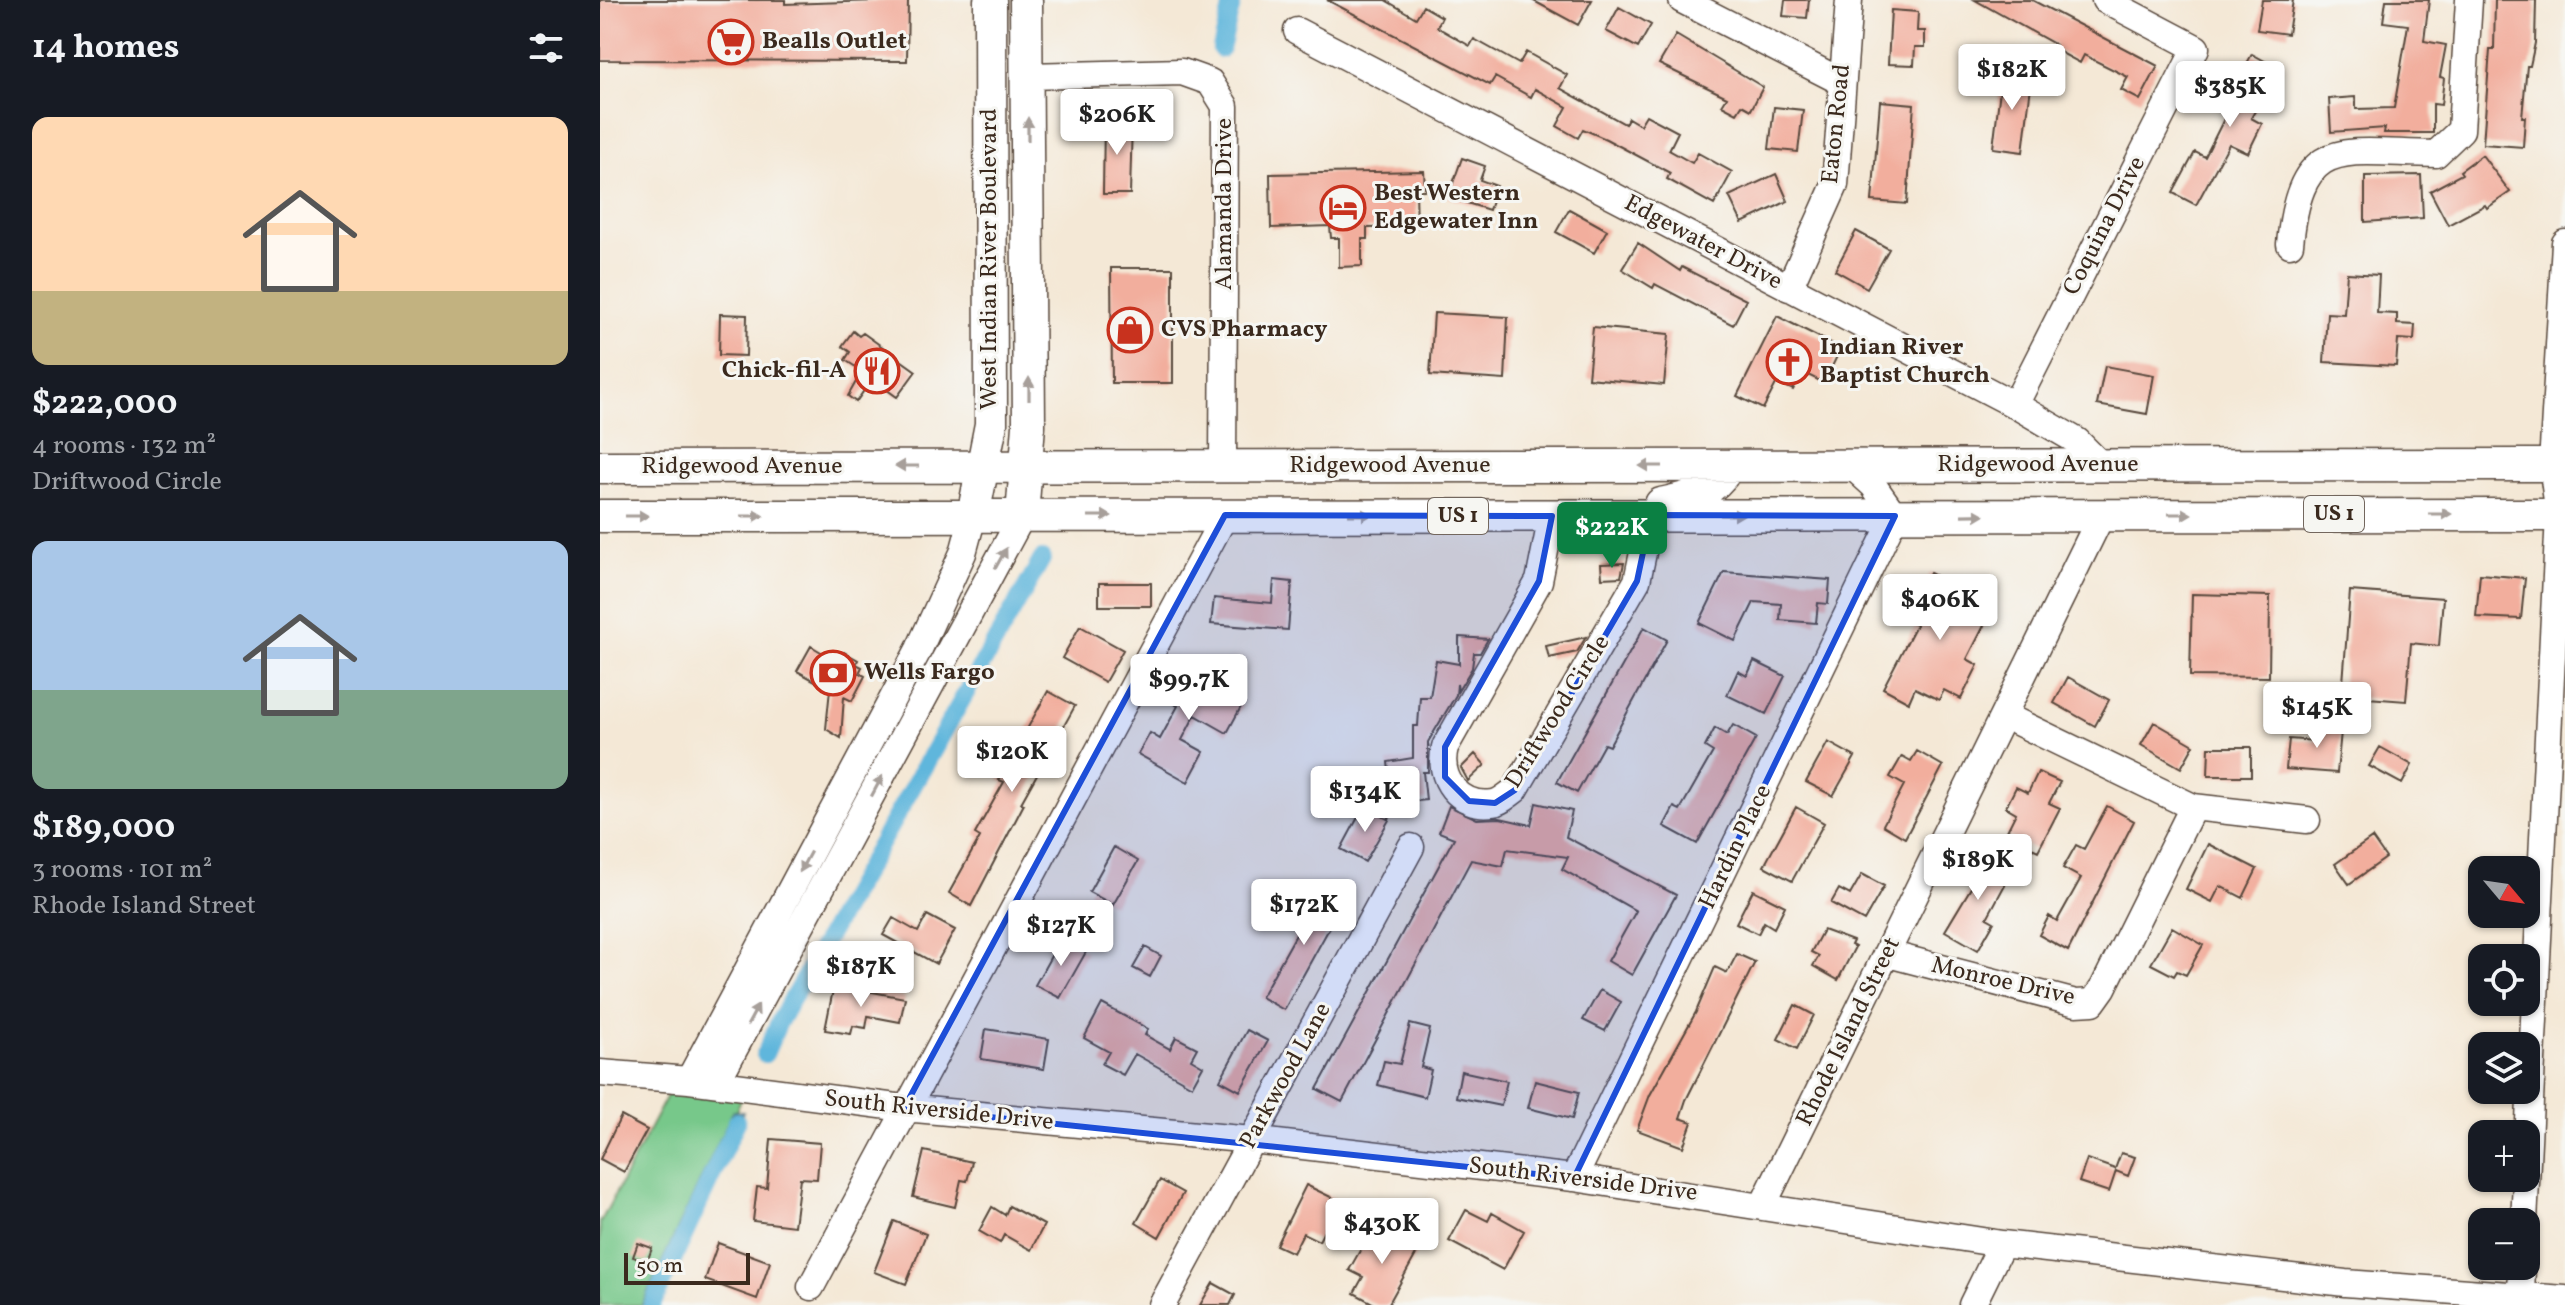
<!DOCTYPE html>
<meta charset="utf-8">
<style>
body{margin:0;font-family:Vollkorn,serif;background:#242831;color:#f1f3f6;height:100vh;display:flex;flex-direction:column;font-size:30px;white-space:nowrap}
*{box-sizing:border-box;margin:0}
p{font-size:26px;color:#9ea1a6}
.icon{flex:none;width:44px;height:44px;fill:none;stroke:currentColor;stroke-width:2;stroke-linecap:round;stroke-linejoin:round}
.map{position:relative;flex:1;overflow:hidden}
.details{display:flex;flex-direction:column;background:#171b24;width:600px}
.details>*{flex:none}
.needle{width:52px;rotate:119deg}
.buttons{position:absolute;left:1868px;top:856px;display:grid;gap:16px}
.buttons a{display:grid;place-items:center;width:72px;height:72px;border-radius:16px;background:#171b24;box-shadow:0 2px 6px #0004;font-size:40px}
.scale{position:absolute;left:24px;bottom:20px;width:126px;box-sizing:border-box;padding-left:8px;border:4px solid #3b2a1e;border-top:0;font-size:22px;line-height:28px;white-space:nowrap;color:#3b2a1e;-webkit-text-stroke:6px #f6f6f2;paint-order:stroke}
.price{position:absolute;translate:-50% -68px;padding:0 18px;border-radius:8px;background:#fff;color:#222;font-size:26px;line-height:52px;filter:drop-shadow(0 2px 4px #0008)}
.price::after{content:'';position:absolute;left:50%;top:48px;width:24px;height:18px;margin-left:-12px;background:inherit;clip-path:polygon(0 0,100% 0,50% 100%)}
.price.current{background:#0b8043;color:#fff}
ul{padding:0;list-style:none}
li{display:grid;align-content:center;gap:16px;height:424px;padding:0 32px}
li span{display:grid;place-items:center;height:248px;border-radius:16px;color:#555}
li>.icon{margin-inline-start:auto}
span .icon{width:144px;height:144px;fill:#fffc;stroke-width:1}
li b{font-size:34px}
h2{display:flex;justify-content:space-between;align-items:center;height:96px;padding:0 32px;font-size:34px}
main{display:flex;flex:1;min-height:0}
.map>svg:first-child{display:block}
</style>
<main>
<section class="details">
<h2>14 homes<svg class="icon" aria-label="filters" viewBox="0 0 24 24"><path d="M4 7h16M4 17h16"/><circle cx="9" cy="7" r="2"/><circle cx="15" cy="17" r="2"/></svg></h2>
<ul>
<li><span style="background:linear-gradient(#ffd9b3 70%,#c2b280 0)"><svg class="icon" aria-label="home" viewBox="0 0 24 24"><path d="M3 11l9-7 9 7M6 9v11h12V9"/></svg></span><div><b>$222,000</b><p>4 rooms · 132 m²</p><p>Driftwood Circle</p></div></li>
<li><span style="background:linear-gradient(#a9c7e8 60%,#7fa58c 0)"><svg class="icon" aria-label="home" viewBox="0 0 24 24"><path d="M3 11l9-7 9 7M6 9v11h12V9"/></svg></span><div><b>$189,000</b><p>3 rooms · 101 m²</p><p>Rhode Island Street</p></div></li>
</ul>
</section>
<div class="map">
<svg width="1965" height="1305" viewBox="0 0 1965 1305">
<rect width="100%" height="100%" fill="#f6f6f2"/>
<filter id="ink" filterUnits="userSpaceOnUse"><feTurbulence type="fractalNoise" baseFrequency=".0125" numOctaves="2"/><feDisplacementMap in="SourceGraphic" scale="16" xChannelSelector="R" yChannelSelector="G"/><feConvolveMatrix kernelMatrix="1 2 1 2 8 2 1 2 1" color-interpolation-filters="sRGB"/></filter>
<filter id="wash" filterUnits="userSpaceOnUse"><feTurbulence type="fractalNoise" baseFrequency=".006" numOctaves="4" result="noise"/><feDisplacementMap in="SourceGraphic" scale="32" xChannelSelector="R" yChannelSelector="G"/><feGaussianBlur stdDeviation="1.8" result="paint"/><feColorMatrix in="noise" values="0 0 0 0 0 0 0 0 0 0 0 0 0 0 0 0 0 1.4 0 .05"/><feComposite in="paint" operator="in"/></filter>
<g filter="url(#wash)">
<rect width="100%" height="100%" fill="#f4e8d6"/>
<path fill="#77c88a" stroke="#597954" stroke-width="2" d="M72 1086 143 1096 45 1305H0V1223Z"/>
<path fill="#5fb6dc" stroke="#4d707d" stroke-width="2" d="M133 1111 143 1112 51 1305H42Z"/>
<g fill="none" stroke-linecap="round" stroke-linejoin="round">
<path stroke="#5fb6dc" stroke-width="18" d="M621 49 633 0
M165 1054 179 1022 442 559
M52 1305 137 1122"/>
</g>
<g id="blocks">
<path fill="#f2ae9d" d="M0 0H185V4L308 0 307 61 0 60Z
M727 0H785L816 18 823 6 842 17 837 27 870 46 874 39 919 64 926 52 967 75 960 88 1025 124 1028 118 1040 125 1046 115 1078 132 1069 150 1092 163 1098 153 1132 172 1114 205 1067 179 1070 173 1006 139 983 129 978 138 957 126 967 107 935 89 931 97 895 77 890 85Z
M932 0H992L978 25Z
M1185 0H1209L1207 18 1183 16Z
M1375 0H1432L1558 66 1540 100 1521 90 1528 77 1484 55 1480 63 1454 49 1456 45Z
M1662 0H1693L1688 34 1657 30Z
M1786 0H1829L1824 41 1846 45 1840 77 1844 78 1841 105 1833 104V133H1784L1785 128 1731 132 1729 99 1755 97 1756 109 1794 108 1808 25 1783 22Z
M1895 0H1936L1935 43 1930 66H1927L1922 117H1925L1923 147 1883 144 1890 50H1894Z
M1019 7 1051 25 1038 48 1006 31Z
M1291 10 1318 12 1317 31H1325V47H1315L1314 65 1288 64Z
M1076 35 1163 87 1151 110 1142 105 1137 113 1122 105 1127 97 1059 64Z
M1652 54 1679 69 1651 118 1662 124 1648 153 1629 144 1596 205 1573 193 1595 152 1605 157 1638 91 1633 89Z
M1402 73 1432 77 1423 152 1393 148Z
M1280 101 1314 104 1307 204 1272 201Z
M1174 107 1203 110 1198 152 1169 149Z
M504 120 532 121 530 194H503Z
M1882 155 1910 192 1887 208 1885 205 1848 225 1830 191 1862 174 1860 171Z
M862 158 885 166 880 180 897 186 889 210 848 197Z
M824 171 825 190H816L817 227 767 228V239H762V266L739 267V238H731L730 226 671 228 670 174Z
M1176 174 1188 201 1142 223 1129 196Z
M1821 175 1823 218 1765 222V176Z
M969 209 1007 230 994 253 956 232Z
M1256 231 1289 249 1267 288 1235 270Z
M1038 243 1080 271 1082 267 1146 300 1133 325 1055 284 1053 288 1022 269Z
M511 268H573V383H512Z
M1747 273 1779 275 1777 313 1797 314V324L1815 325 1814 340 1798 339 1796 366 1724 362 1727 313 1744 314Z
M834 313 908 317 905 380 830 375Z
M120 314 147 315 146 356 119 355Z
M1177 316 1241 348 1224 383 1202 372 1193 390 1177 382 1163 409 1137 396Z
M993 327 1069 334 1064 385 988 378Z
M253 331 259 336 263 333 316 371 297 397 272 379 256 402 248 396 262 371 245 360 250 352 242 346Z
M1505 366 1554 375 1547 414 1497 405Z
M1024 563 1021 577 1002 578 1001 564Z
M1124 572 1230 580 1228 604 1218 603 1216 623 1180 620 1181 604 1154 602 1135 641 1099 623Z
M1330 573 1394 606 1367 659 1378 665 1361 699 1344 690 1339 700 1315 688 1309 702 1283 688 1316 625 1306 620Z
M1880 574 1925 578 1921 619 1876 617Z
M674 580 692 582 688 630 611 624 614 598 672 603Z
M499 583H551V606H499Z
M1750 591 1843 598 1839 646 1811 643 1806 701 1742 696Z
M1592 594 1670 596 1669 677 1590 676Z
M480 626 523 650 505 682 462 658Z
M1044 627 1067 640 1009 746 1004 744 977 793 957 782Z
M859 637 888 639 880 653H874L872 668 858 691 857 684 856 695 828 742V772H823L826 800 798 803 789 819 786 789 791 788 788 762 813 758V726H818L820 697H830L836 660 859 664Z
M986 637 977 652 949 658 946 646Z
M211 646 238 662 244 652 258 660 256 664 262 667 259 673 265 676 252 701 244 697 241 738 226 729 230 689 197 671Z
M589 661 614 675 607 686 642 705 627 733 595 715 582 740 604 752 588 782 538 754 550 733 560 739 578 706 567 700Z
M1154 661 1185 676 1166 714 1127 695 1138 671 1147 676Z
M1468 677 1509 700 1495 726 1454 703Z
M448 691 475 706 421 803 424 804 371 906 349 893 380 837 375 834 404 782 399 780Z
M1718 719 1742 721 1737 773 1686 769 1689 739 1716 741Z
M1554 722 1594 745 1581 768 1541 745Z
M1133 725 1156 738 1097 844 1064 826 1074 807 1080 810 1113 752 1105 747 1115 728 1127 735Z
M1228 742 1255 757 1233 796 1206 782Z
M1609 747H1651V776H1608Z
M1780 747 1812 765 1802 784 1769 766Z
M1317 751 1343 766 1305 838 1283 825 1304 785 1290 777 1302 756 1311 761Z
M875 754 885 765 868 781 861 768Z
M1438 772 1460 782 1449 803 1460 808 1438 851 1405 835 1416 813 1406 807 1416 787 1428 793Z
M936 803 972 811 966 837 1076 895 1032 975 1008 961 1036 911 962 869 968 857 907 849 903 866 871 860 742 1102 717 1089 854 838 839 832 849 806 877 819 900 818 931 825Z
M764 806 789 820 765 862 741 849Z
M1507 806 1534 821 1468 951 1439 935 1449 916 1457 921 1481 878 1463 868 1476 845 1484 849Z
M1196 807 1224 823 1192 881 1164 866Z
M1772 838 1786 858 1749 884 1735 864Z
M1608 844 1657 869 1643 898 1620 886 1612 902 1586 889Z
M514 847 538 861 513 905 489 892Z
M1377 850 1401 862 1395 873 1408 879 1387 918 1394 922 1378 950 1345 931 1378 876 1366 869Z
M1262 874 1284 886 1264 921 1231 903 1239 889 1250 895Z
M725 883 747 896 684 1010 661 997Z
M1153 890 1185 906 1174 928 1164 922 1158 934 1136 923Z
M327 915 355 930 336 964 283 935 293 918 318 932Z
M1572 927 1603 945 1586 975 1577 971 1574 976 1551 964Z
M1223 930 1253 941 1251 945 1255 947 1238 980 1213 966 1219 956 1211 952Z
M461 938 486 952 460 998 435 985Z
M545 947 561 956 550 977 533 968Z
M1137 954 1155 962 1086 1100 1080 1118 1092 1122 1083 1147 1037 1130 1050 1095 1096 1012 1115 967 1127 973Z
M234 985 305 998 300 1022 268 1016 266 1028 253 1026 251 1034 225 1030Z
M1000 990 1021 1002 1005 1031 983 1020Z
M502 1004 548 1029 545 1035 570 1049 576 1037 597 1048 591 1059 603 1066 592 1086 535 1054 523 1075 502 1064 509 1052 484 1038Z
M1195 1005 1214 1015 1197 1049 1178 1039Z
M810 1024 830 1029 821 1067 831 1070 825 1097 778 1085 784 1061 800 1064Z
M386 1029 449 1039 444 1069 381 1059Z
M647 1030 668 1041 640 1091 620 1080Z
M861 1071 907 1081 901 1106 856 1097Z
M935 1081 979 1092 972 1119 928 1108Z
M21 1116 47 1130 24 1172 0 1159Z
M171 1139 220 1143 217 1179 200 1178 194 1226 153 1221 157 1187 167 1188Z
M324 1151 372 1162 367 1181 361 1180 355 1207 313 1197Z
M1521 1153 1535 1157 1528 1176 1516 1171 1509 1192 1479 1182 1487 1159 1515 1169Z
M560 1180 583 1193 559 1237 536 1223Z
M706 1185 739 1201 719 1241 703 1233 693 1253 676 1245Z
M409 1206 444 1225 431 1250 404 1235 400 1243 379 1231 392 1207 405 1215Z
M866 1210 888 1221 892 1213 924 1231 903 1270 849 1241Z
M294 1221 326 1234 306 1284 274 1272Z
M775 1224 819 1249 788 1305H776L754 1293 763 1277 749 1270Z
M38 1243 52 1248 47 1262 33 1257Z
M118 1243 170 1262 157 1299 105 1280Z
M613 1283 635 1295 630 1305H600Z"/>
</g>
</g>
<g filter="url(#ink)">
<use href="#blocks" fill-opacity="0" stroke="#57463a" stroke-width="2"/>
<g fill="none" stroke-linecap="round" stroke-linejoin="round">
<g stroke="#57463a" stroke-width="29">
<path id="minor" d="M1082 0 1242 82
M697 31 1415 405 1477 441 1502 466
M428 76 582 72 610 82 625 106 623 466
M1690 244C1701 132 1744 153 1836 154L1861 130 1869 0
M1189 288 1235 185 1249 0
M1415 405 1596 48 1505 0
M952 516 939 581 845 747C837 778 859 808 893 803 901 802 909 794 915 790L1037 581 1051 515
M1405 716 1593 807 1707 820
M1288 954 1476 1003 1493 1002 1503 988 1593 807
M0 1073 89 1080 304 1108 652 1140 974 1178 1402 1244 1745 1283 1965 1299
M89 1080 319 649 363 553 373 516
M116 1083 422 516
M974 1178 1295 516 1273 485 1252 466
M1163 1205 1502 514
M1924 1222 1959 515 1952 465 1965 243
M211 1287 625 515
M1921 1296 1922 1266
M562 1305 811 847
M1372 1305 1402 1244"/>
</g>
<g stroke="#57463a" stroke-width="35">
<path id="major" d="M0 467 1965 465
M1061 504C1092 497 1111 494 1129 466
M0 516 1965 515
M373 516 391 424 390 0
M422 516 429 425 426 0"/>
</g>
<use href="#minor" stroke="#fff" stroke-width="26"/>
<use href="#major" stroke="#fff" stroke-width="32"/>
</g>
<defs><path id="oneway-solid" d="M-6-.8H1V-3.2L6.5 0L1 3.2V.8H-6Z" transform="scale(2)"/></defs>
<g fill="#a79f9a">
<use href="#oneway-solid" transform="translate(428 129) rotate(-90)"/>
<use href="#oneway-solid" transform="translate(429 389) rotate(-90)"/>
<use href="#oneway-solid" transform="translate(307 466) rotate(180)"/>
<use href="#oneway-solid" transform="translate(1051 466) rotate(180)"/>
<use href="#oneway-solid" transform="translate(1580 514)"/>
<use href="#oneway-solid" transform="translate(1840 514)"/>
<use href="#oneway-solid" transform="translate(760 515)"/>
<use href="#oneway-solid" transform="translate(1132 515)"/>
<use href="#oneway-solid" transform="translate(1373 515) rotate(-1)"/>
<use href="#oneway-solid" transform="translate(37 516)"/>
<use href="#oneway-solid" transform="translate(152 516)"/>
<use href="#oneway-solid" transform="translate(500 516)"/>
<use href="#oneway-solid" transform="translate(401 558) rotate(-61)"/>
<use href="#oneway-solid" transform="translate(277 786) rotate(-62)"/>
<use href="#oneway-solid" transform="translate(205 862) rotate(118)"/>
<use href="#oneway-solid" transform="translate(153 1015) rotate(-62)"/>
</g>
</g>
<path fill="#1d4ed8" fill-opacity="0.2" stroke="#1d4ed8" stroke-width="6" stroke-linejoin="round" d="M625 515 952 516 939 581 845 747V777L869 801 895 803 915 790 1037 581 1051 515 1295 516 974 1178 304 1108Z"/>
<defs>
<g id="supermarket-ring" transform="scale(2.3)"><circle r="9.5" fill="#f6f6f2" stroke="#c8321e" stroke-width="1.5"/><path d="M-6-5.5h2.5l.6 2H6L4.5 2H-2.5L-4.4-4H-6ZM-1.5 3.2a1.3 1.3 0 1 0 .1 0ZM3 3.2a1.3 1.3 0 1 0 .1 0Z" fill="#c8321e"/></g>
<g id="hotel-ring" transform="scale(2.3)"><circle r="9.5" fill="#f6f6f2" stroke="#c8321e" stroke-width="1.5"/><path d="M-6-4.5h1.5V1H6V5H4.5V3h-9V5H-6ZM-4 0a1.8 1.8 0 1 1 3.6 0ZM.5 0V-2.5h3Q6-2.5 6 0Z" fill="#c8321e"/></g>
<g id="shop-ring" transform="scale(2.3)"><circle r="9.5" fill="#f6f6f2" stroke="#c8321e" stroke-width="1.5"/><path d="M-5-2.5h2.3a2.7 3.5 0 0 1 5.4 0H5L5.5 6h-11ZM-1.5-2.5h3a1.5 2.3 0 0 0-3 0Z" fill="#c8321e"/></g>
<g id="church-ring" transform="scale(2.3)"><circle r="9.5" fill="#f6f6f2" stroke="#c8321e" stroke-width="1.5"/><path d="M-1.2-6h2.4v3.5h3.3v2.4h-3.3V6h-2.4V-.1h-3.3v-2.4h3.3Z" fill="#c8321e"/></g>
<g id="restaurant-ring" transform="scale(2.3)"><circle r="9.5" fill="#f6f6f2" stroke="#c8321e" stroke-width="1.5"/><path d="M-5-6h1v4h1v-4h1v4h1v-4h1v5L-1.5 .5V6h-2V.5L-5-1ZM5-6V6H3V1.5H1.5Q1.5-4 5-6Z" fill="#c8321e"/></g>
<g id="bank-ring" transform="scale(2.3)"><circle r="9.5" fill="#f6f6f2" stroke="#c8321e" stroke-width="1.5"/><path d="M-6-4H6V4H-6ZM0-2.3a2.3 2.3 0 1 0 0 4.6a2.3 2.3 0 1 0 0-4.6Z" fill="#c8321e"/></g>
</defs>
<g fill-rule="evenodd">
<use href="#supermarket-ring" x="131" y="42"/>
<use href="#hotel-ring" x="743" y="208"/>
<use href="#shop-ring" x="530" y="330"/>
<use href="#church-ring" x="1189" y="362"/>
<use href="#restaurant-ring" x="277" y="371"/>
<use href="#bank-ring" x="233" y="673"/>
</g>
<g text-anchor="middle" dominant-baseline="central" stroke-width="6" stroke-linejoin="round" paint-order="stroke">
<g fill="#f6f6f2" stroke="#73675e" stroke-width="2">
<rect x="1704" y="496" width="60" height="36" rx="6"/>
<rect x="828" y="498" width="60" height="36" rx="6"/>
</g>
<g font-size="22" font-weight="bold" fill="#3b2a1e">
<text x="1734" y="514">US 1</text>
<text x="858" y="516">US 1</text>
</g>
<g font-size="24" font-weight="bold" fill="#3b2a1e" stroke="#f6f6f2" text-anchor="start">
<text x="162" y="42">Bealls Outlet</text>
<text x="774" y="194">Best Western<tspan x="774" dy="28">Edgewater Inn</tspan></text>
<text x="561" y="330">CVS Pharmacy</text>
<text x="1220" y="348">Indian River<tspan x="1220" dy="28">Baptist Church</tspan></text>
<text x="246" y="371" text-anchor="end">Chick-fil-A</text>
<text x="264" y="673">Wells Fargo</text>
</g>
<g font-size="24" fill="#3b2a1e" stroke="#f6f6f2">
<text transform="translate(1237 124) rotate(-84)">Eaton Road</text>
<text transform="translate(625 204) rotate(-90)">Alamanda Drive</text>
<text transform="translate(1505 226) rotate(-63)">Coquina Drive</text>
<text transform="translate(1103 243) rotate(28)">Edgewater Drive</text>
<text transform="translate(390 259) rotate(-90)">West Indian River Boulevard</text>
<text x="1438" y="465">Ridgewood Avenue</text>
<text x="790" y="466">Ridgewood Avenue</text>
<text x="142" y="467">Ridgewood Avenue</text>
<text transform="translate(958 712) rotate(-58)">Driftwood Circle</text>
<text transform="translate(1136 847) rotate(-64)">Hardin Place</text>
<text transform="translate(1403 982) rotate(13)">Monroe Drive</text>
<text transform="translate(1249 1032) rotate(-64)">Rhode Island Street</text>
<text transform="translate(686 1076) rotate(-61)">Parkwood Lane</text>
<text transform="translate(339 1111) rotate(6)">South Riverside Drive</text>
<text transform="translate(983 1180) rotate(7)">South Riverside Drive</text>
</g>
</g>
</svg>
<div class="buttons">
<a><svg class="needle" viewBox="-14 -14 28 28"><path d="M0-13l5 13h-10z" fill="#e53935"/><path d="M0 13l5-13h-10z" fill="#9ea1a6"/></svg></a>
<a><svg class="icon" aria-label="locate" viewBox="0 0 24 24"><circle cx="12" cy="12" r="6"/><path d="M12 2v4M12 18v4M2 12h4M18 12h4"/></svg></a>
<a><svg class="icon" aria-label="layers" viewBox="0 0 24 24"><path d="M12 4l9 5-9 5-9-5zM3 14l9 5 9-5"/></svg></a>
<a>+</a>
<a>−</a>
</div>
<div class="scale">50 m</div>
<b class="price" style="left:1412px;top:112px">$182K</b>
<b class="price" style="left:1630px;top:129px">$385K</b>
<b class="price" style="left:517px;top:157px">$206K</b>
<b class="price current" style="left:1012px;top:570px">$222K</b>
<b class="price" style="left:1340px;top:642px">$406K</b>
<b class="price" style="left:589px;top:722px">$99.7K</b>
<b class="price" style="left:1717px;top:750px">$145K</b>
<b class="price" style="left:412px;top:794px">$120K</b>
<b class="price" style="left:765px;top:834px">$134K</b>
<b class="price" style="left:1378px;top:902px">$189K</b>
<b class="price" style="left:704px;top:947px">$172K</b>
<b class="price" style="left:461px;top:968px">$127K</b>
<b class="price" style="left:261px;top:1009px">$187K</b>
<b class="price" style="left:782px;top:1266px">$430K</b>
</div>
</main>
